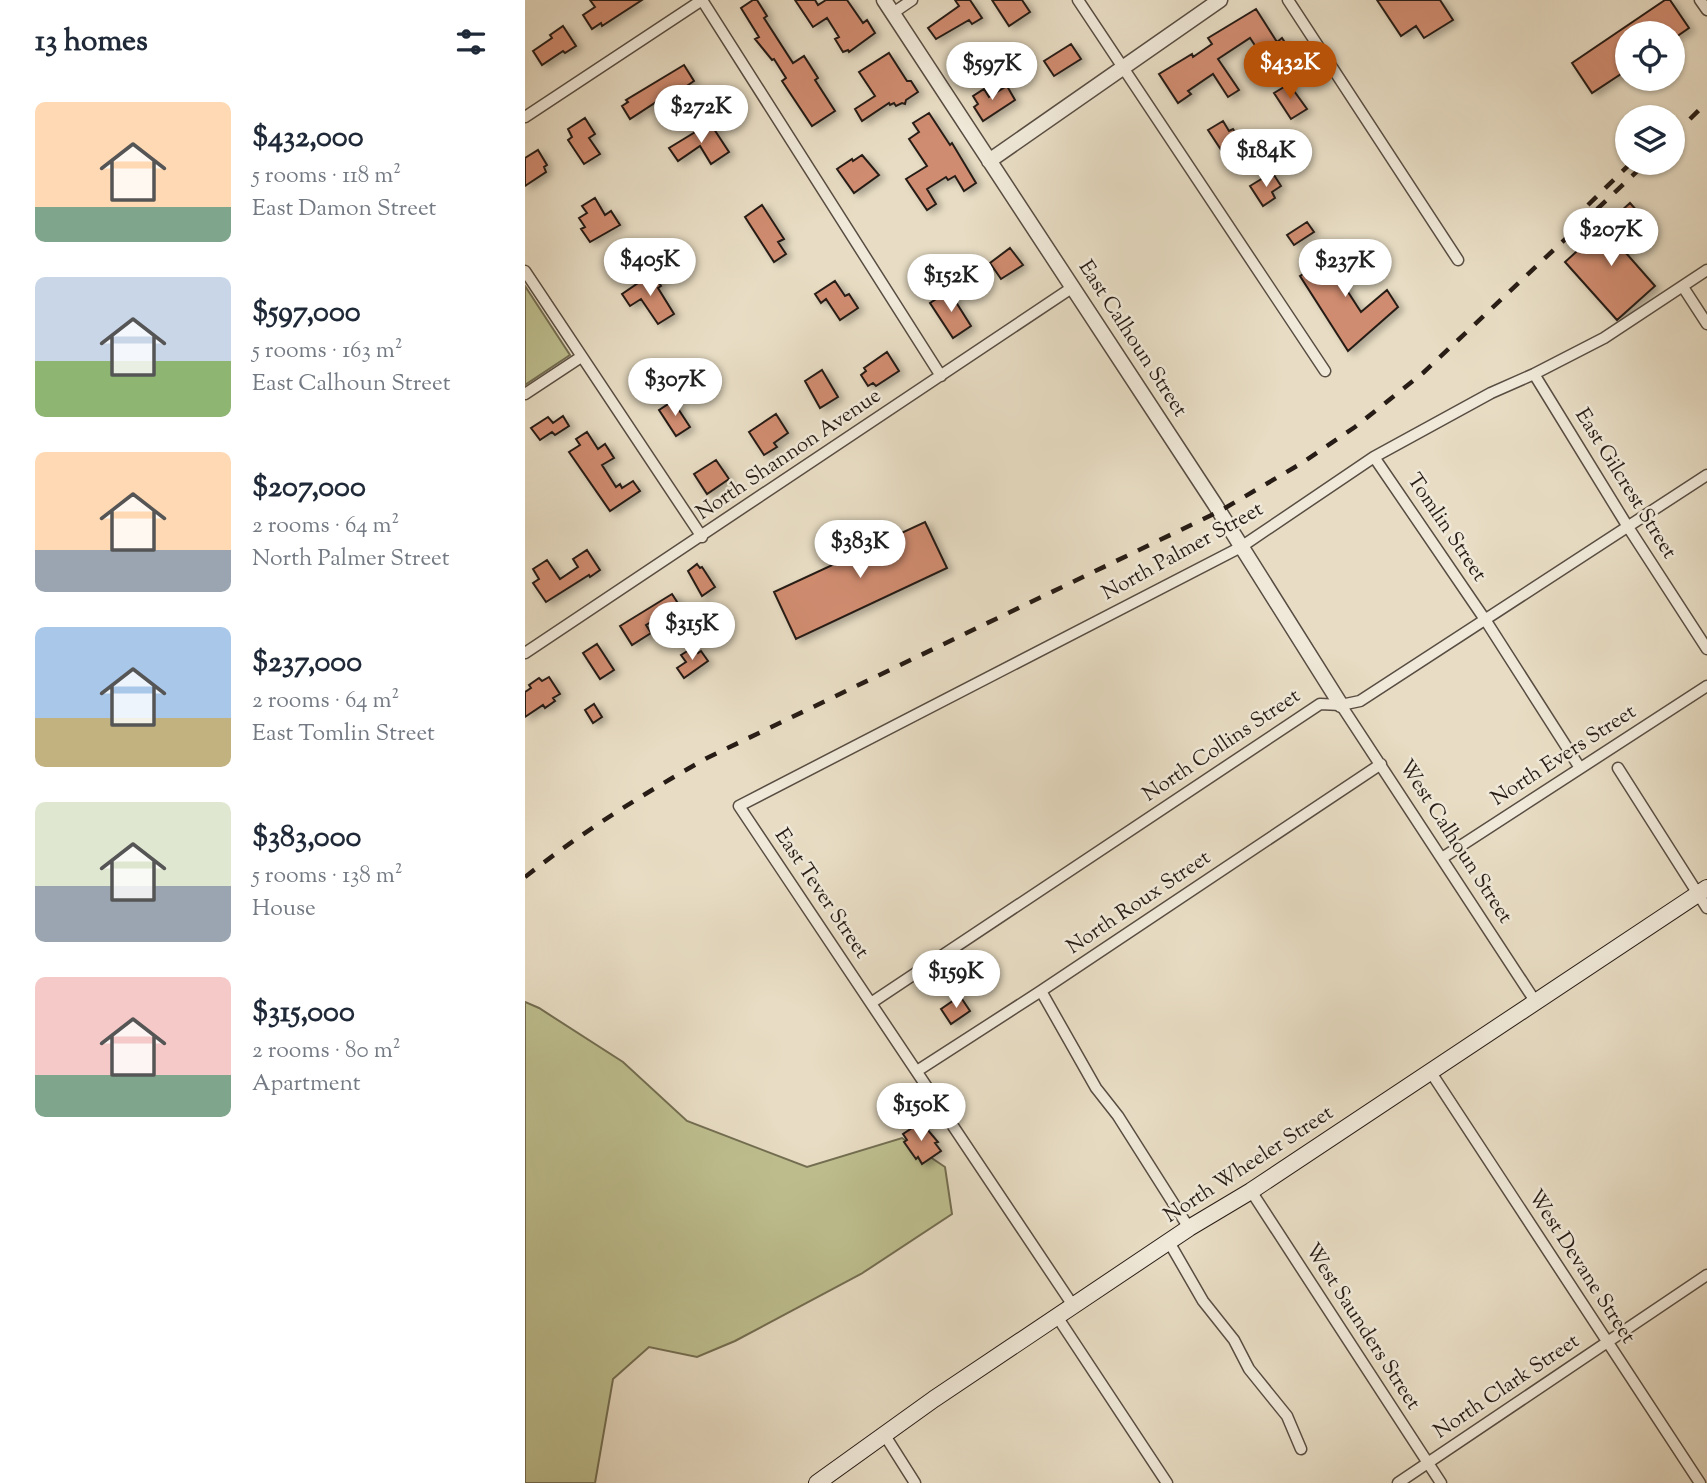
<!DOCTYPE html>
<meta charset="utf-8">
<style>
body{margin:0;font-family:"Sorts Mill Goudy",serif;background:#f2f2f3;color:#1f2937;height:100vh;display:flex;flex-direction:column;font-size:26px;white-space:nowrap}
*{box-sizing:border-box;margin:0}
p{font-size:23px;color:#747a83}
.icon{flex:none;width:38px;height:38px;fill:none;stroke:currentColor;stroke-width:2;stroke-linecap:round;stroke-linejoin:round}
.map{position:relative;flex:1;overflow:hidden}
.side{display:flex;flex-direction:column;background:#fff;width:525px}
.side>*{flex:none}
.buttons{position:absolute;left:1090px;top:21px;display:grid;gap:14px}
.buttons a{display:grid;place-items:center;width:70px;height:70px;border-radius:50%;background:#fff;box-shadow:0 2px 5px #0004;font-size:35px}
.price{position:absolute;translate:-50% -60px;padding:0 16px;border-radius:24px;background:#fff;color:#222;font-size:23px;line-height:46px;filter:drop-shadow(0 2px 4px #0008)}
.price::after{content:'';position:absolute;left:50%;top:42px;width:21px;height:16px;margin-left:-10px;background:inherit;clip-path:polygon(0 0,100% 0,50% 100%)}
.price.selected{background:#b45309;color:#fff}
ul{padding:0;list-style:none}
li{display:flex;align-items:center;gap:21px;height:175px;padding:0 35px}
li span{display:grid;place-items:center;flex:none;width:196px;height:140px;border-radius:10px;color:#555}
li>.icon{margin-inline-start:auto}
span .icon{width:84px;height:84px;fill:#fffc;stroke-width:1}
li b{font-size:30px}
h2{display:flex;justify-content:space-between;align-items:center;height:84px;padding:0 35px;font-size:30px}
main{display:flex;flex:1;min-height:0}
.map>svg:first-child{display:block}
</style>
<main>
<section class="side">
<h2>13 homes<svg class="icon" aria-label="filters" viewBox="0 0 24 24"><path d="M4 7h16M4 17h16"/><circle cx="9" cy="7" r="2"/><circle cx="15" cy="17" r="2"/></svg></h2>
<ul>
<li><span style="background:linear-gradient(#ffd9b3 75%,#7fa58c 0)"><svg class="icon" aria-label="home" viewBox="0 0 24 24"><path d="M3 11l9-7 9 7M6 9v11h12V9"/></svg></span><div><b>$432,000</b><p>5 rooms · 118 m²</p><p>East Damon Street</p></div></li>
<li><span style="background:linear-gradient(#c9d6e8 60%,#8fb573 0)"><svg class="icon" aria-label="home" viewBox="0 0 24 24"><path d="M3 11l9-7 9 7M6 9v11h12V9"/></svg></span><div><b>$597,000</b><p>5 rooms · 163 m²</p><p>East Calhoun Street</p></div></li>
<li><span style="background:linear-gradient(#ffd9b3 70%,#9aa5b1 0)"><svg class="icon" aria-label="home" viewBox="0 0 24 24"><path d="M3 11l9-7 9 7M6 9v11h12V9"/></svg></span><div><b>$207,000</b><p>2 rooms · 64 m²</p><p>North Palmer Street</p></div></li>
<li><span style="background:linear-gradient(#a9c7e8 65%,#c2b280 0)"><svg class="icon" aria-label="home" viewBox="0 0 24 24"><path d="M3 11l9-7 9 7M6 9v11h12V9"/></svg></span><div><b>$237,000</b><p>2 rooms · 64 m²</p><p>East Tomlin Street</p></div></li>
<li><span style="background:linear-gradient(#dfe7d0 60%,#9aa5b1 0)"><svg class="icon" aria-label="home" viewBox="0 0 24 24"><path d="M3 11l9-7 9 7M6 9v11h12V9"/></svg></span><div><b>$383,000</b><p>5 rooms · 138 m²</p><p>House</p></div></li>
<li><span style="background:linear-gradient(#f6c9c9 70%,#7fa58c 0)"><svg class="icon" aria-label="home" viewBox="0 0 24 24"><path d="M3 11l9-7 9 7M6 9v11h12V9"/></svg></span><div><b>$315,000</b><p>2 rooms · 80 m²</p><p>Apartment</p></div></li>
</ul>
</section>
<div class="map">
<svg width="1182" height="1483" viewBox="0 0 1182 1483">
<defs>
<filter id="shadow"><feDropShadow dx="5" dy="3" stdDeviation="3.5" flood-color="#0004"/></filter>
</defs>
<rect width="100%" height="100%" fill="#e8ddc4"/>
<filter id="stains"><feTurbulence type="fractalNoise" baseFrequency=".00286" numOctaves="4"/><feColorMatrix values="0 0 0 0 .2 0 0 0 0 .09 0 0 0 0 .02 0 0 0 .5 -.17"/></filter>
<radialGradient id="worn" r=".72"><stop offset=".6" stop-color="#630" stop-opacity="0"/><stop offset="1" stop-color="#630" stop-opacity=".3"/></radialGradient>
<path fill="#bebf8f" stroke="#736e52" stroke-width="2" d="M0 286 45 355 0 385Z
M0 1002 14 1008 98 1062 162 1121 282 1167 377 1138 420 1167 427 1214 336 1274 210 1341 172 1357 124 1347 88 1379 70 1483H0Z"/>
<path fill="#d08c70" stroke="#281d16" stroke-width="2" filter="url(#shadow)" d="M65 0H117L77 26 76 23 67 29 58 15 70 7Z
M228 0H232L242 16 239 18 268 63 279 56 293 78 290 80 310 111 287 126 257 81 261 78 249 59 247 60 230 39 234 37 216 8Z
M270 0H290L293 5 301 0H322L338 23 342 20 350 33 324 52 323 50 318 52 310 39 314 37 302 18 288 27Z
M430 0H445L457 18 447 24 444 20 411 39 403 28 434 6Z
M467 0H497L505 12 484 26Z
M852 0H915L928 20 899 38 891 26 876 36Z
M1140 0H1145L1164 28 1148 39V33H1102V70L1067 93 1047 63Z
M731 9 752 42 757 38 765 50 743 65 725 38 693 59 714 90 703 97 688 74 663 91 666 94 653 103 634 74 667 54 668 57 687 44 683 38Z
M38 26 51 46 40 53 38 51 17 65 8 51 27 38 25 35Z
M546 44 556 59 529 76 519 61Z
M364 53 382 81H386L393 92 381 100 380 104 377 103 371 106 369 103 365 105 364 103 337 121 330 109 350 96 334 72Z
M159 65 169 81 141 100 139 97 105 119 97 106 103 102 101 100Z
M764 84 782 109 766 119 749 93Z
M482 86 490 100 458 121 449 107 453 104 448 96 459 89 464 97Z
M404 113 425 145 427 143 451 183 439 191 430 176 423 180 421 177 402 189 411 204 402 210 381 179 402 166 384 139 394 132 388 123Z
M60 118 70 134 64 138 75 154 59 164 43 140 47 137 43 129Z
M698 121 704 131 708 129 723 152 721 156 706 165 683 130Z
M185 123 204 152 186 164 175 146 153 161 144 148Z
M13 150 22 165 19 167 21 172 0 186V158Z
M337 155 354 175 329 193 312 169 327 159 328 161Z
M749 175 756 186 747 192 750 198 738 206 725 186 738 178 740 181Z
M70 198 80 215 86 211 95 225 65 242 56 229 60 227 54 218 62 213 57 206Z
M1105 203 1113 212 1086 236 1130 286 1092 320 1040 262Z
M237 205 259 239 253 242 261 254 249 262 220 217Z
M782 222 789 232 769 245 762 235Z
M826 243 837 259 812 275 836 312 862 290 873 307 823 351 775 276Z
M485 248 498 265 476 279 465 263Z
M128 273 136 286 133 288 149 314 133 324 116 299 105 306 97 294Z
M310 281 320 296 324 294 333 308 315 320 301 299 296 303 290 294Z
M424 291 446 326 428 338 405 303Z
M362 352 374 371 351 386 348 383 343 386 336 375 341 371 339 368Z
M297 370 313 397 295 408 280 381Z
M148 401 165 427 151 436 134 410Z
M251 414 263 433 249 443 252 447 239 455 224 432Z
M38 416 44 426 30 435 27 432 15 440 6 428 23 417 28 423Z
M62 432 73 449 80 444 89 458 77 465 91 487 95 484 97 488 108 481 115 491 85 511 44 452 55 445 51 439Z
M191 460 204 479 182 494 169 474Z
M400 522 422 568 271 639 249 592Z
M62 550 75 570 65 577 64 575 21 602 8 583 14 579 8 569 22 560 35 579 53 567 48 559Z
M172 564 175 568 177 567 190 587 177 596 163 571Z
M147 594 154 605 121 625 126 633 107 645 95 626Z
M72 644 89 670 75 679 58 653Z
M169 647 173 653 176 651 183 661 159 678 152 668 161 662 156 655Z
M24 677 35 694 28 698 30 701 20 708 18 705 0 717V692L6 688 4 685 14 678 17 681Z
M69 704 77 717 68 723 60 710Z
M435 996 445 1011 426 1024 416 1009Z
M396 1122 413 1142 410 1143 416 1151 397 1164 393 1157 391 1159 379 1142 382 1140 378 1134Z"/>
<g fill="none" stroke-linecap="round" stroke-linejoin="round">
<g stroke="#584d42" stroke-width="13">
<path id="minor" d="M177 0 416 376
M553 0 800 371
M763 0 933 260
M1175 0 1182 10
M368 13 387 0
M0 117 177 0
M0 271 177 537
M1158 287 1182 324
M1009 374 1103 527 1182 649
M0 394 56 357
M849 457 961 621 1055 768
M0 653 548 287
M816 705 1010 1001
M1093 768 1182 908
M917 858 1182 686
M516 991 571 1088 593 1116 664 1228
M346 1003 795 704 816 705 835 701 1182 475
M392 1071 516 991 856 764
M905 1071 1175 1483
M726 1191 916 1483
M644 1242 678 1301 709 1340 724 1369 762 1416 776 1449
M549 1307 214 806 716 547 849 457 966 393 1009 374 1079 338 1182 270
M533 1318 642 1483
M359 1434 390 1483
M873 1483 1182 1275"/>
</g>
<g stroke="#584d42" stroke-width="17">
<path id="tertiary" d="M359 0 689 503 816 705
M464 161 695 0"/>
</g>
<g stroke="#281d16" stroke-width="18">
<path id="secondary" d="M292 1483 409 1399 664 1228 726 1191 1182 888"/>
</g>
<use href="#minor" stroke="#f0e9d9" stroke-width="10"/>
<use href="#tertiary" stroke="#f0e9d9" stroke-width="14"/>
<use href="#secondary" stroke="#f0e9d9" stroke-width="16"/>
<path stroke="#281d16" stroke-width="4.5" stroke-dasharray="12 12" stroke-linecap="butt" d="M1148 136 1182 102
M1063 205 1106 163
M0 877C57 832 118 794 182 758L695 511 777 463 830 427 898 373 1121 163"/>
</g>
<g text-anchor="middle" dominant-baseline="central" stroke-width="5" stroke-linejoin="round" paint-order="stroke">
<g font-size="21" fill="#281d16" stroke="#f0e9d9">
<text transform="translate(607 339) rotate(57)">East Calhoun Street</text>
<text transform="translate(264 455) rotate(-34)">North Shannon Avenue</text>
<text transform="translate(1100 484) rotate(58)">East Gilcrest Street</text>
<text transform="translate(921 528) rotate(56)">Tomlin Street</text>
<text transform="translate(658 552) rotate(-29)">North Palmer Street</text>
<text transform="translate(697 746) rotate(-34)">North Collins Street</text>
<text transform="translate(1039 756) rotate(-33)">North Evers Street</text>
<text transform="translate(930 842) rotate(57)">West Calhoun Street</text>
<text transform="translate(296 894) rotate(56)">East Tever Street</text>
<text transform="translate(614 903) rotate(-34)">North Roux Street</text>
<text transform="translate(724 1165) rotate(-33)">North Wheeler Street</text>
<text transform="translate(1056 1267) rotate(57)">West Devane Street</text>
<text transform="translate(837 1327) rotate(57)">West Saunders Street</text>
<text transform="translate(982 1387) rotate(-34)">North Clark Street</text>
</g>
</g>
<rect width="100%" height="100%" filter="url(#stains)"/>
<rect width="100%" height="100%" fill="url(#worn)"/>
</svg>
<div class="buttons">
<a><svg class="icon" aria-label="locate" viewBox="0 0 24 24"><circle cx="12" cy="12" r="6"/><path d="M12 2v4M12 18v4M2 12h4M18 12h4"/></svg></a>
<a><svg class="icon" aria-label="layers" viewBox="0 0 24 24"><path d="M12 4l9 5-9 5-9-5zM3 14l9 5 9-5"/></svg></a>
</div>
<b class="price selected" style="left:765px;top:101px">$432K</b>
<b class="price" style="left:467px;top:102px">$597K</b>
<b class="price" style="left:176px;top:145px">$272K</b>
<b class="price" style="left:741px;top:189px">$184K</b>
<b class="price" style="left:1086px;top:268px">$207K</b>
<b class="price" style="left:125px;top:298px">$405K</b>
<b class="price" style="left:820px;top:299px">$237K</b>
<b class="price" style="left:426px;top:314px">$152K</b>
<b class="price" style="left:150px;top:418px">$307K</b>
<b class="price" style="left:335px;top:580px">$383K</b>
<b class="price" style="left:167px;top:662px">$315K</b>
<b class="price" style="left:431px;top:1010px">$159K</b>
<b class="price" style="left:396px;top:1143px">$150K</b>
</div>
</main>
